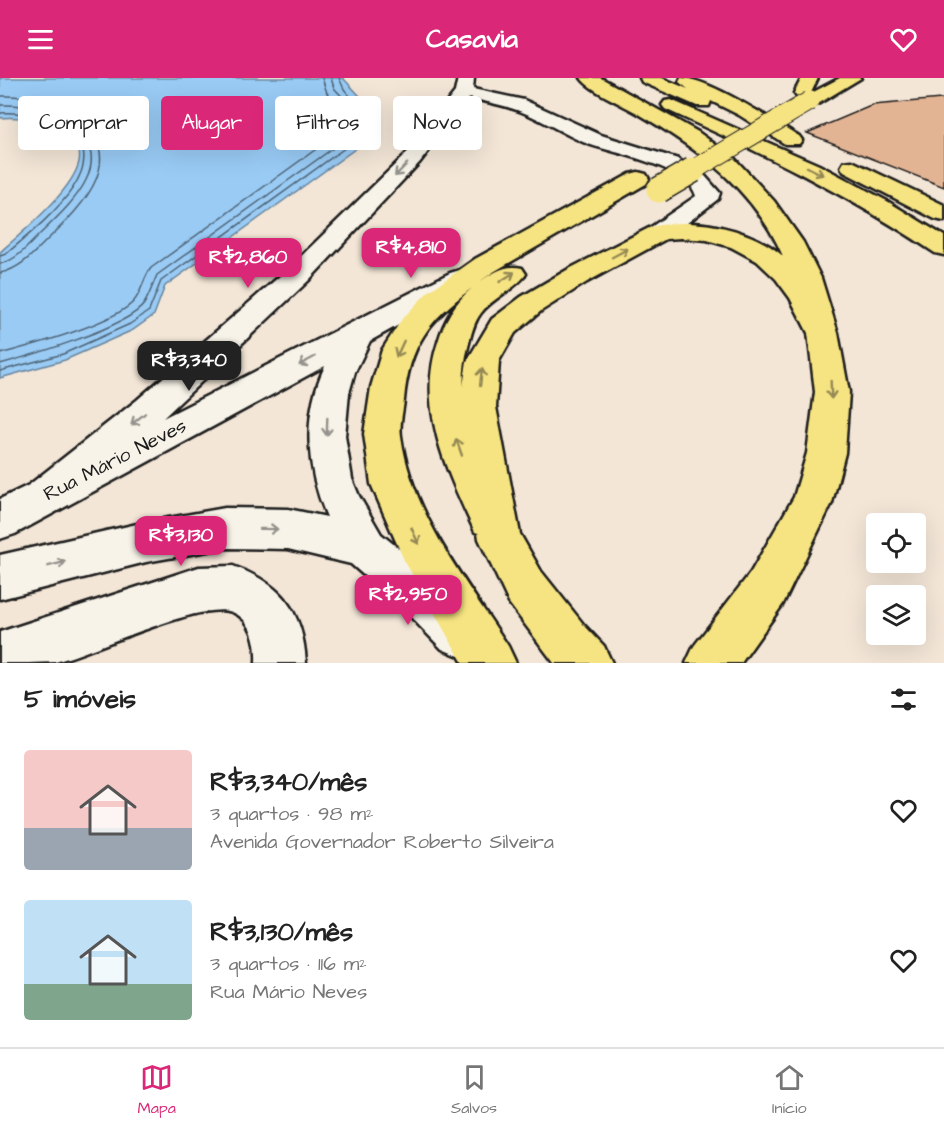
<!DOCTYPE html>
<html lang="pt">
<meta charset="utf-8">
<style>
body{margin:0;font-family:"Architects Daughter",sans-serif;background:#f2f2f2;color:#222;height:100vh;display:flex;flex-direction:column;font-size:22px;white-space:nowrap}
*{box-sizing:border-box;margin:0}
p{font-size:20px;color:#767676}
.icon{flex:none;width:33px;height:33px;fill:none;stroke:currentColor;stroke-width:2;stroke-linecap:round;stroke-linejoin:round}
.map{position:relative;height:585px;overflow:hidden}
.panel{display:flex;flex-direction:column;background:#fff;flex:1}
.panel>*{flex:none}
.top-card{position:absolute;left:18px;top:18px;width:600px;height:54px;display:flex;gap:12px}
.fabs{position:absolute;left:866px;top:435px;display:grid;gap:12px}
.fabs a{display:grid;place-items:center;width:60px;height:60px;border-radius:6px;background:#fff;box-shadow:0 6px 24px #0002;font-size:30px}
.price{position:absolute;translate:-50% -51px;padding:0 14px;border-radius:12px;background:#db2777;color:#fff;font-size:20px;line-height:39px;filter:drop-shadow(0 2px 3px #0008)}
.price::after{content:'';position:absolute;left:50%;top:36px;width:18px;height:14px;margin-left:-9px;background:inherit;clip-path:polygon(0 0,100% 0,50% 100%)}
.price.on{background:#222;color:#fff}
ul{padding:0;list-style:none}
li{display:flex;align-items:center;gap:18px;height:150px;padding:0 24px}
li span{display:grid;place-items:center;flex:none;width:168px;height:120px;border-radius:6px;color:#555}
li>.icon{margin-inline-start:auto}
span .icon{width:72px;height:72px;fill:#fffc;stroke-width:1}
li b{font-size:26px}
h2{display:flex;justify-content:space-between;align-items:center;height:72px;padding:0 24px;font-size:26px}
.tag{padding:0 21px;border-radius:6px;background:#fff;box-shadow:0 6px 24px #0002;font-size:21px;line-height:54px}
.tag.on{background:#db2777;color:#fff}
header{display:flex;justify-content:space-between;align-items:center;height:78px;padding:0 24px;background:#db2777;color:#fff;font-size:27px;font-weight:800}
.tabs{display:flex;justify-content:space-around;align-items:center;height:84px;border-top:2px solid #e0e0e0;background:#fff;font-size:16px;color:#767676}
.tabs a{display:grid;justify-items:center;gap:3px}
.tabs .on{color:#db2777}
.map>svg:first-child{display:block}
</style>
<header><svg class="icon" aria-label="menu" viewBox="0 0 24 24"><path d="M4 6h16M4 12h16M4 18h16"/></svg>Casavia<svg class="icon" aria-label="heart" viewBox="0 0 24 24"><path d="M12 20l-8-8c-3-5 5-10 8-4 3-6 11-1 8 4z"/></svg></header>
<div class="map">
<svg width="944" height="585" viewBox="0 0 944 585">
<rect width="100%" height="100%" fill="#f3e6d7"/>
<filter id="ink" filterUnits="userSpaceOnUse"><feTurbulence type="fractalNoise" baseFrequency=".0167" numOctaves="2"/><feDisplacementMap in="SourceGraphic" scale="12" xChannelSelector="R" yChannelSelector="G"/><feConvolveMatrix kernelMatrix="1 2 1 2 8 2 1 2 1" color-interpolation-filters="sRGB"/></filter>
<g filter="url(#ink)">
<path fill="#99cbf5" stroke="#67859e" stroke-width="1.5" d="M0 0H343L372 31 378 44 373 58 165 208 154 237 133 252 65 282 0 300V174C19 157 91 99 78 71 75 65 63 57 57 54 35 43 25 38 0 40Z"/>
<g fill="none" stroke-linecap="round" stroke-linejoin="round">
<path stroke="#4e6273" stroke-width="1.5" d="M0 18C27 17 51 23 74 38 131 78 84 127 48 161 34 175 20 191 0 195
M0 27C26 26 48 31 69 46 121 82 70 127 40 156 28 168 17 182 0 186
M0 35C23 33 42 39 62 50 125 83 35 151 6 176L0 178
M0 276C30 268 115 245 134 223 142 214 143 200 151 190L351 46V42L327 15 322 0
M0 286C29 278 128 249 144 226 149 218 153 206 157 197L361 50 363 45 361 39 334 10 331 0
M0 293 63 276 130 246 149 233 161 203 367 54 372 45 344 11 339 0"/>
</g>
<path fill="#e3b494" stroke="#1c1c1c" stroke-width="1.5" d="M941 21 944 22V109L807 55 873 27Z"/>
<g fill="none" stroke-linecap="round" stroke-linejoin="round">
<g stroke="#1c1c1c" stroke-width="5">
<path id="minor" d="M458 0H474L473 11 524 22 601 57 678 81 705 98 720 115 718 121 669 159 660 162 651 159 647 154 651 149 696 118C689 88 613 75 588 66 565 57 545 43 522 34 505 27 487 24 469 20L420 84 308 203 163 340 450 195 460 192 470 195 474 201 470 207 370 263 355 294 349 315 345 358 352 401 359 418 381 456 441 505 476 537 483 554 476 571 459 578 442 571 409 537 351 486 288 471 225 470 146 484 0 521V477L146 444 225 430 288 431 327 439C306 391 302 336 325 288L15 456 0 461V421L29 407 137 322 288 191 406 76 455 14Z
M233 488C281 506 303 532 306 585H256C257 566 253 542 232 534 203 522 91 575 55 584 39 585 17 585 0 585V554L199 489Z"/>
</g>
<g stroke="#1c1c1c" stroke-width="5">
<path id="major" d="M840 0H861L816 27H804L801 23 804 19Z
M638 94 646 96 649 101 646 106 495 193 479 204C493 195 505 186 522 190L526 196C515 212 493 219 481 235 473 245 471 258 468 269 451 332 486 386 511 440L505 454 490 459 475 454C447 394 416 330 438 264 444 243 455 224 472 210 429 242 409 267 404 322 403 334 399 347 401 358 412 437 466 503 508 568L516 585H463L404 482 371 406 364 356 371 309 382 272 402 241 428 214 475 181 630 96Z"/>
</g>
<g stroke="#1c1c1c" stroke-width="5">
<path id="highway" d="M581 0H601L698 54 734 80 774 123 803 164 821 200 838 255 849 314 845 375 832 425 783 526 741 585H686L694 568 751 494 794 419 807 375 815 314 808 255 790 220 776 201 757 183 731 169 707 162 681 160 666 161 587 204 541 233 515 255 499 283 496 329 520 456 541 493 584 547 604 568 612 585H554L509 525 479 461 460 329 467 283 492 241 521 219 567 192 651 149C693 138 751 150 783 178 754 112 700 72 639 36 624 27 590 13 581 0Z
M640 0H662L688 11 679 4 681 0C708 0 774 43 799 58L802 62 799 66H785L739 37 711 23 709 28H697L642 4Z
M802 0H818L809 19H797L794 15Z
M671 22 819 87 887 123 944 158V177L935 175C849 117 758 73 665 31L662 27 665 23Z
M852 83 944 127V143L935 141 844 94 841 89 844 84Z"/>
</g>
<use href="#minor" fill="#f7f3e8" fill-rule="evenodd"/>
<use href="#major" fill="#f6e381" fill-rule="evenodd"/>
<use href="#highway" fill="#f6e381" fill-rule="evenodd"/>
<g stroke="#1c1c1c" stroke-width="21" stroke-linecap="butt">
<path id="major-bridge-far1" d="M690 94 810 23"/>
</g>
<g stroke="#1c1c1c" stroke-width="28" stroke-linecap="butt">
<path id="major-bridge" d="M659 112 693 92"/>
</g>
<use href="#major-bridge-far1" stroke="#f6e381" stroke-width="19"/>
<use href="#major-bridge" stroke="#f6e381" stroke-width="25"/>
</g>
<defs><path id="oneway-shaft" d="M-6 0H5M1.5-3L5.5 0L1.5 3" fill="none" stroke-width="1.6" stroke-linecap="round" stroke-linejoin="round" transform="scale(1.5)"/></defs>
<g stroke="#94928c">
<use href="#oneway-shaft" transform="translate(401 92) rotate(134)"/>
<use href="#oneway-shaft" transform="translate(307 283) rotate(152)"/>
<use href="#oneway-shaft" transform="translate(138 341) rotate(141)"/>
<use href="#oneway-shaft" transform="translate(327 349) rotate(92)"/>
<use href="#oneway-shaft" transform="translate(269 451) rotate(1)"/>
<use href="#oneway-shaft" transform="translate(57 486) rotate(-14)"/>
</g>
<g stroke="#948954">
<use href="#oneway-shaft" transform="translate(815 93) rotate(27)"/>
<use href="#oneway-shaft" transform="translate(620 175) rotate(-28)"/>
<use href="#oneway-shaft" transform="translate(507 199) rotate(-33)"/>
<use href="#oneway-shaft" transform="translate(400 271) rotate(115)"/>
<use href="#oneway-shaft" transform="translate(481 299) rotate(-84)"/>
<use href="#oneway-shaft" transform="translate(831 312) rotate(88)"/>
<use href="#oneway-shaft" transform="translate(459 369) rotate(-109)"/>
<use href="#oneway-shaft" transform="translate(415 458) rotate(66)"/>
</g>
</g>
<g text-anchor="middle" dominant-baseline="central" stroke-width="4.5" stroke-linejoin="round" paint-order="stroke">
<g font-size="20" fill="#1c1c1c" stroke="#f7f3e8">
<text transform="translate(115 382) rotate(-27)">Rua Mário Neves</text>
</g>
</g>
</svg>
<div class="fabs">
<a><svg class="icon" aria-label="locate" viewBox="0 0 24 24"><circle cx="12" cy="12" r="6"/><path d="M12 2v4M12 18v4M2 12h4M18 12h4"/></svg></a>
<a><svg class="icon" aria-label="layers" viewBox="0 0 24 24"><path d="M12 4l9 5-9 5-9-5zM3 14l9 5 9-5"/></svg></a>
</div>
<b class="price" style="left:411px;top:201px">R$4,810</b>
<b class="price" style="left:248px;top:211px">R$2,860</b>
<b class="price on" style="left:189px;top:314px">R$3,340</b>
<b class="price" style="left:181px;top:489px">R$3,130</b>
<b class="price" style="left:408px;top:548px">R$2,950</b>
<div class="top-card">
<a class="tag">Comprar</a>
<a class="tag on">Alugar</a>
<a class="tag">Filtros</a>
<a class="tag">Novo</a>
</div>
</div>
<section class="panel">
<h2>5 imóveis<svg class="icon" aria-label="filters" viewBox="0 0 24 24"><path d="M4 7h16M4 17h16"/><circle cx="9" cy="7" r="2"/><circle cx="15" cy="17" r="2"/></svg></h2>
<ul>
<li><span style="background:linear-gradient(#f6c9c9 65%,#9aa5b1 0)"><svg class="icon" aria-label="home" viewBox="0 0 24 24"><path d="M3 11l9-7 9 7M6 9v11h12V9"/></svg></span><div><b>R$3,340/mês</b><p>3 quartos · 98 m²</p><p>Avenida Governador Roberto Silveira</p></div><svg class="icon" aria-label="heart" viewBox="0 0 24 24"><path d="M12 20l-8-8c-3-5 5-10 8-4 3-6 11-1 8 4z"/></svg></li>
<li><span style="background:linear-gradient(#bfe0f5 70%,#7fa58c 0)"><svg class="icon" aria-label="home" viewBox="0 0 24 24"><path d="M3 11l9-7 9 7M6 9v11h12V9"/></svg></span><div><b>R$3,130/mês</b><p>3 quartos · 116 m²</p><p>Rua Mário Neves</p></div><svg class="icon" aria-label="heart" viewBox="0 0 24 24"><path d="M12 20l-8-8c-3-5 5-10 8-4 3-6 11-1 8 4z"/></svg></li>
</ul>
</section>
<nav class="tabs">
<a class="on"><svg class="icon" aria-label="map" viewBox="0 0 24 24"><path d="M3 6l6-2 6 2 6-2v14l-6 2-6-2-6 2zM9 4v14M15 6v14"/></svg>Mapa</a>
<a><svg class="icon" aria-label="saved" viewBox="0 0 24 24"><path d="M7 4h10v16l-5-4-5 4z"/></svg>Salvos</a>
<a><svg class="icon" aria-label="home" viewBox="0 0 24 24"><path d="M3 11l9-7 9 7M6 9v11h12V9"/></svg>Início</a>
</nav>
